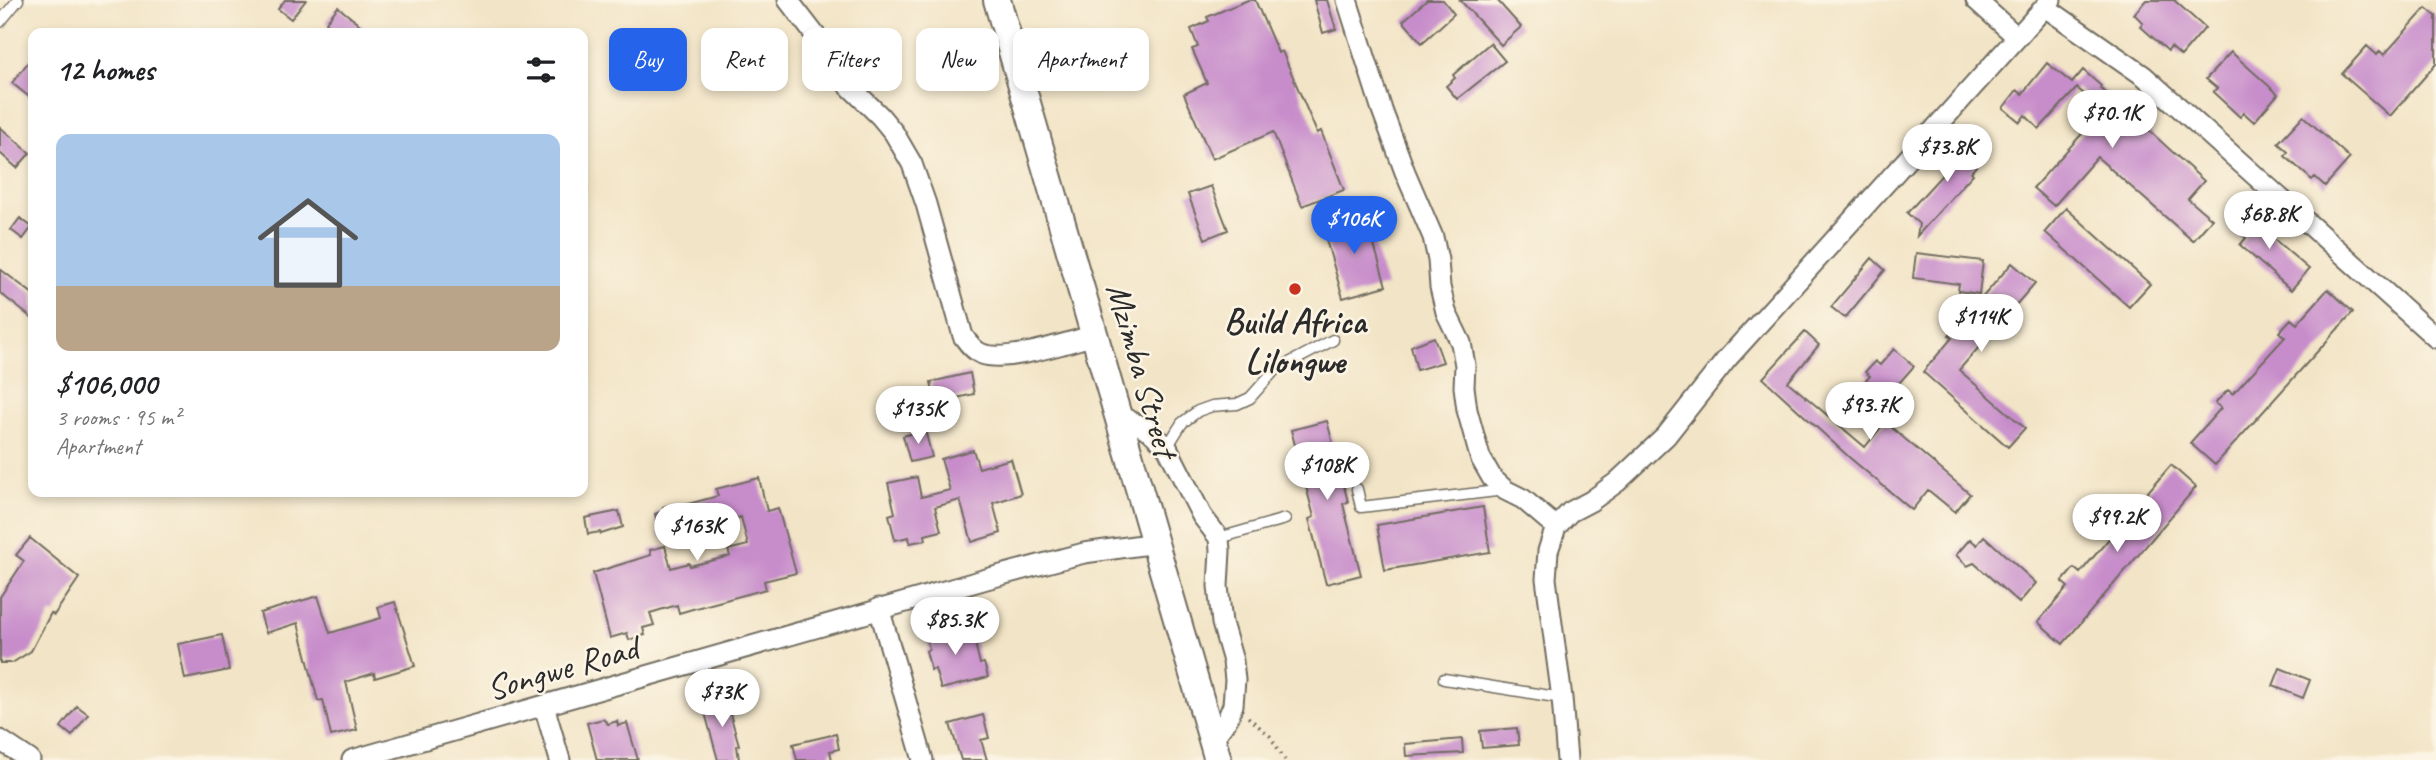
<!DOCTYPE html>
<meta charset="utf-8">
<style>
body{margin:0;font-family:Caveat,sans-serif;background:#f6f6f6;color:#202124;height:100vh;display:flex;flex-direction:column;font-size:26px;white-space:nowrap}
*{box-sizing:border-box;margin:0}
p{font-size:23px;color:#757577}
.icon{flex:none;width:38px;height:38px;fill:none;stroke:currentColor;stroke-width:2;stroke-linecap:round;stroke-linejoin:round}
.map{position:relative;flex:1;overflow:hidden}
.sheet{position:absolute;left:28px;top:28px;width:560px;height:469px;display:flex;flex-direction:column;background:#fff;border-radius:14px;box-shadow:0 4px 10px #0003}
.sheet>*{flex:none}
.banner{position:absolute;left:609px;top:28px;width:665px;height:63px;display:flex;gap:14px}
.price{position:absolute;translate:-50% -60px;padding:0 16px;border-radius:24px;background:#fff;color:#222;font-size:23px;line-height:46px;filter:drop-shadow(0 2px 4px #0008)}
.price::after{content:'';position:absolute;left:50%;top:42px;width:21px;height:16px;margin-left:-10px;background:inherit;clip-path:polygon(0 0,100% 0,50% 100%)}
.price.on{background:#2563eb;color:#fff}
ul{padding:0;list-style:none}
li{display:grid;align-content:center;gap:14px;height:371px;padding:0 28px}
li+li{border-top:2px solid #e0e0e0}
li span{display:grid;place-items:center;height:217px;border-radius:14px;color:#555}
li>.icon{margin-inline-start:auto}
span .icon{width:126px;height:126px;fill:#fffc;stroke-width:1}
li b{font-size:30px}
h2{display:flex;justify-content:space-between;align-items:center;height:84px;padding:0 28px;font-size:30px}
.pill{padding:0 24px;border-radius:14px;background:#fff;box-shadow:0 4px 10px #0003;font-size:24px;line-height:63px}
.pill.on{background:#2563eb;color:#fff}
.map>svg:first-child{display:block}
</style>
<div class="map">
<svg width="2436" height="760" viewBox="0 0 2436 760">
<rect width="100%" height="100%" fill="#fcf5e5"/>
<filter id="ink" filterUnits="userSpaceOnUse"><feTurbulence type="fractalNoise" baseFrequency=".0143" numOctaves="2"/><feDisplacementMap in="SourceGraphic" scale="14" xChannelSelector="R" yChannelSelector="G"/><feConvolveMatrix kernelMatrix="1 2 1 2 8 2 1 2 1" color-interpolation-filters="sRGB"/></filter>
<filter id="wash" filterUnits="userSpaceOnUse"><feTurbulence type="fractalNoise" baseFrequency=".00686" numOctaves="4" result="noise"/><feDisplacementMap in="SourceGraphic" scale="28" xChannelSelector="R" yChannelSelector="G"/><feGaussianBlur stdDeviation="1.57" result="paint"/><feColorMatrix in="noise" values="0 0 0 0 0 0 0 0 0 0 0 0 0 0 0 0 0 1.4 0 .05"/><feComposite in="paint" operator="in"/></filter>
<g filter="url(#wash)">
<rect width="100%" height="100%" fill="#f2e4c6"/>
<g id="blocks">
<path fill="#c78dcb" d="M285 0H306L291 19 278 9Z
M1248 0H1255L1278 53 1282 51 1317 133 1321 131 1344 190 1302 206 1273 132 1212 159 1184 94 1207 83 1192 49 1198 47 1191 29 1209 21 1207 17Z
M1314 0H1327L1336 29 1323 33Z
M1427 0H1443L1454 14 1422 43 1403 21Z
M1460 0H1497L1521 27 1501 45Z
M2146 0H2174L2205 28 2181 56 2171 47 2168 51 2140 26 2143 23 2134 14Z
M338 7 370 33H340L326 22Z
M2426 8 2436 16V64L2390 116 2342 74 2367 46 2377 55 2380 51 2384 55Z
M1490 43 1505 61 1457 99 1446 86 1455 78 1453 75Z
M2231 52 2278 94 2254 122 2244 113 2240 117 2213 92 2217 88 2206 79Z
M33 56V100L12 83Z
M2047 63 2072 83 2083 70 2101 86 2100 88 2133 114 2139 108 2148 117 2142 124 2204 181 2188 199 2212 219 2193 241 2097 157 2054 206 2033 188 2100 114 2096 111 2099 107 2077 88 2039 129 2025 115 2020 122 2003 108 2017 90 2022 94Z
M2303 116 2350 158 2325 186 2315 177 2312 180 2285 156 2288 152 2278 143Z
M0 127 30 153 17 168 0 153Z
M1963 136 1985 156 1971 172 1973 174 1917 236 1919 224 1907 213 1962 153 1954 146Z
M1211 186 1228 230 1205 239 1188 194Z
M2066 208 2150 284 2129 307 2045 232Z
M2238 213 2247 221 2253 214 2266 225 2262 229 2309 269 2291 290 2240 245 2246 238 2229 223Z
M1365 214 1386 286 1343 298 1322 226Z
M20 218 32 227 23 239 11 230Z
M1916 253 1983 261 1979 294 1958 291 1959 284 1913 278Z
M1872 258 1885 270 1845 318 1831 307Z
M2012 263 2035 283 1959 370 2025 428 2008 447 1923 372 1952 338 1949 336Z
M0 269 33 294V319L0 293Z
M2328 289 2353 312 2215 465 2190 443 2221 408 2215 403 2228 390 2233 394 2285 337 2279 332 2291 319 2297 324Z
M1805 332 1819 345 1788 382 1865 447 1885 422 1970 494 1955 512 1928 490 1912 510 1850 458 1763 378Z
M1434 337 1443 362 1417 370 1411 346Z
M1894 349 1914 366 1879 406 1859 388 1870 376 1865 372 1875 361 1880 365Z
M970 373 974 394 935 403 931 382Z
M1327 421 1348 502 1343 504 1361 575 1326 584 1309 519 1314 517 1291 430Z
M925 430 932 457 910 462 903 436Z
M973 450 979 468 1011 459 1021 494 993 503 1001 533 972 542 960 500 935 507 941 531 925 535 926 540 910 543 909 537 895 540 889 515 895 513 888 483 917 477 921 497 950 490 941 459Z
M2171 465 2196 487 2063 644 2038 622 2068 587 2062 582 2074 568 2080 573 2129 515 2123 510 2135 496 2141 500Z
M759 478 767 511 778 508 796 573 764 581 766 589 696 608 679 613 677 605 650 613 654 625 643 628 645 635 629 640 627 633 610 638 593 573 651 555 650 550 665 546 671 568 689 563 690 566 730 556 728 550 748 545 741 517 714 524 713 520 661 537 655 514 664 511 663 507 676 504 677 507 718 496 716 489Z
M1483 507 1490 552 1385 570 1377 525Z
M619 511 623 527 601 534 600 532 588 534 585 518Z
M1984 536 2036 583 2019 603 1974 563 1967 566 1956 555 1970 539 1977 545Z
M30 538 79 578 54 615 51 613 31 651 12 663H0V597L24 561 16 555Z
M318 596 330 633 381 618 378 607 395 602 415 666 375 678 374 673 346 682 357 730 331 736 323 700 318 701 298 623 266 633 260 613Z
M966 624 968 632 972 631 980 664 984 663 988 677 941 689 935 669 931 670 926 651 929 649 926 637 937 634 936 632Z
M222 635 229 670 185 679 178 644Z
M2280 668 2310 680 2303 698 2273 686Z
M725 696 739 745 737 746 739 760H718L702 702Z
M77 706 88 714 72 736 61 727Z
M983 715 989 738 981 740 987 760H961L950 724Z
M603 719 608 724 617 721 618 726 627 723 638 760H597L587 723Z
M1517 728 1519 745 1482 748 1480 731Z
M836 734 839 749 830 751 832 760H797L793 744Z
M1462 739 1463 753 1406 756 1405 744Z"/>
</g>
</g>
<g filter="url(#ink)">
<use href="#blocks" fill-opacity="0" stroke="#716c61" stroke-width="2"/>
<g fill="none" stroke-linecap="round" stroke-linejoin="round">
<g stroke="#716c61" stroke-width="13">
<path id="service" d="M0 22 18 0
M1167 447 1182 423 1198 411 1212 406 1237 404 1250 398 1274 371 1333 340
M1357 489 1361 507 1505 490
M1219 538 1285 519
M1444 679 1562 698"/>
</g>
<g stroke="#716c61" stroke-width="23">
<path id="minor" d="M788 0 822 44 842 79 880 116 894 133 912 164 926 204 963 336C968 343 974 351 982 354 1007 363 1068 342 1095 335
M1347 0 1382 110 1405 172 1433 237 1438 260 1440 287 1446 312 1461 343 1465 365 1464 387 1467 410 1480 457 1492 478 1505 490 1523 499 1556 527
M1976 0 2017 37
M2045 7 2144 76 2436 338
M1118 415 1149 430 1167 447 1202 516 1219 538 1220 551 1218 586 1222 623 1233 661 1235 680 1233 705 1227 720 1212 740
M879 608 923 760
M544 706 560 760
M0 740 30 760
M352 760 990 578 1084 553 1156 543
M1567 760 1562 698 1546 579 1548 551 1556 527 1570 512 1591 501 1617 482 1666 436 1726 360 2051 0"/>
</g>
<g stroke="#716c61" stroke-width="30">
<path id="secondary" d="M997 0 1218 760"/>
</g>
<path stroke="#716c61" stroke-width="3.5" stroke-dasharray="2 5" stroke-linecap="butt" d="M1248 717 1270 736 1285 760"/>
<use href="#service" stroke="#fff" stroke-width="10"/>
<use href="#minor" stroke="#fff" stroke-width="19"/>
<use href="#secondary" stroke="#fff" stroke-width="26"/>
</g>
</g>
<circle fill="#c8321e" stroke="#fcf5e5" stroke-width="2.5" cx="1295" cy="289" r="7"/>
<g text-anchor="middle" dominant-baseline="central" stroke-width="5" stroke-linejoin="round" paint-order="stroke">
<g font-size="35" font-weight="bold" fill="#2b2b2b" stroke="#fcf5e5">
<text x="1295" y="321">Build Africa<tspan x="1295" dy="40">Lilongwe</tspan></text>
</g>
<g font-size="35" fill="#2b2b2b" stroke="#fcf5e5">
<text transform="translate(1142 370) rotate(74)">Mzimba Street</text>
<text transform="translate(562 668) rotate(-16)">Songwe Road</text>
</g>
</g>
</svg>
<b class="price" style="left:2112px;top:150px">$70.1K</b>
<b class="price" style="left:1947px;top:184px">$73.8K</b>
<b class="price" style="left:2269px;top:251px">$68.8K</b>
<b class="price on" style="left:1354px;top:256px">$106K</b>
<b class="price" style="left:1981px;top:354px">$114K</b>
<b class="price" style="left:1870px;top:442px">$93.7K</b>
<b class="price" style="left:918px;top:446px">$135K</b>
<b class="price" style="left:1327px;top:502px">$108K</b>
<b class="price" style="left:2117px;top:554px">$99.2K</b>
<b class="price" style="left:697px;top:563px">$163K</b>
<b class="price" style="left:955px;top:657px">$85.3K</b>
<b class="price" style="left:722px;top:729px">$73K</b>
<div class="banner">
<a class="pill on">Buy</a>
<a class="pill">Rent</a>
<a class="pill">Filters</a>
<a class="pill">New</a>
<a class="pill">Apartment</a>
</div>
<section class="sheet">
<h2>12 homes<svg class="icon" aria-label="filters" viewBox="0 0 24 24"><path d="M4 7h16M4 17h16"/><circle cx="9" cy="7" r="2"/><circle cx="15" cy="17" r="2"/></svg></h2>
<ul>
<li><span style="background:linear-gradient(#a9c7e8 70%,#b9a48a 0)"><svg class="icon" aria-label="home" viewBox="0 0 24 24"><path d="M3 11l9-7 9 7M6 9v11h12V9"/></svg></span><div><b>$106,000</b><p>3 rooms · 95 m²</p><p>Apartment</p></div></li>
</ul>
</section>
</div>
